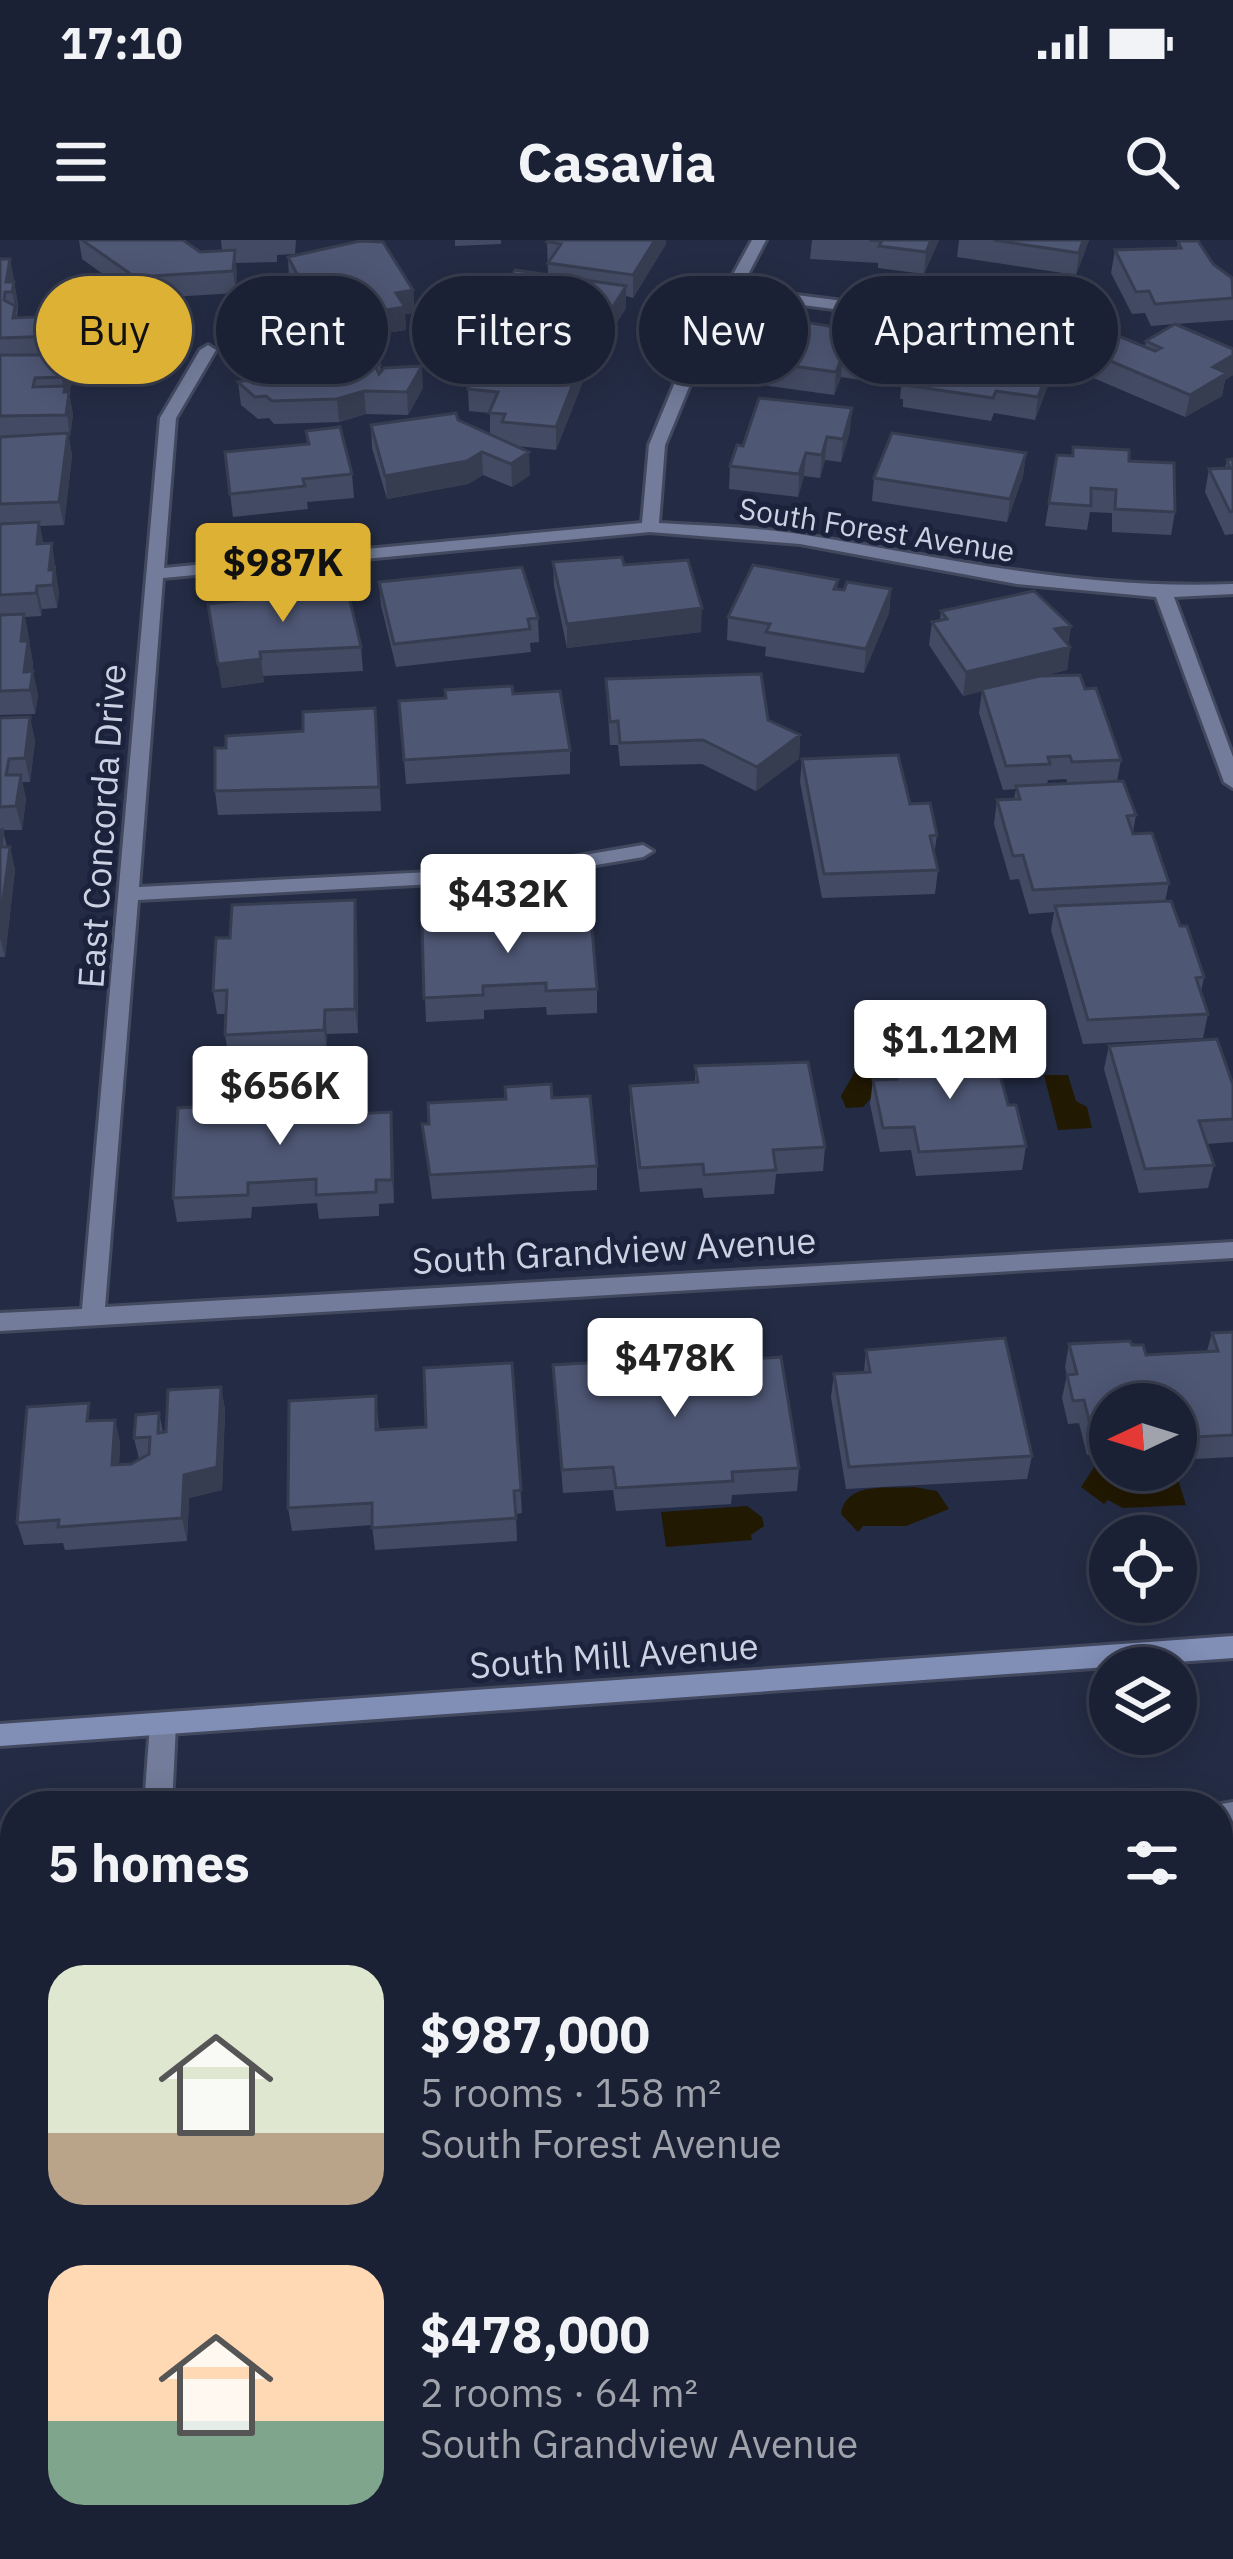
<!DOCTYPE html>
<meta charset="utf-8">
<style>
body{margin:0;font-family:"IBM Plex Sans",sans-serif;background:#282e40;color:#f1f3f6;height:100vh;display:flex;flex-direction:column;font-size:45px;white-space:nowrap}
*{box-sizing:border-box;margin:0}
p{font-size:39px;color:#a0a3ac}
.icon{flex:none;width:66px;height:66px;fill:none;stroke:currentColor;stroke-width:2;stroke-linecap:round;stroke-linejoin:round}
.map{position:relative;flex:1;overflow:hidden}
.sheet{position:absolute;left:0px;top:1551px;width:1233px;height:768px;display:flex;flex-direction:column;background:#1b2134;border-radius:48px 48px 0 0;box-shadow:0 6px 30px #0003,0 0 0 3px #393e4f}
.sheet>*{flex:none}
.hud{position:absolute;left:36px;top:36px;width:1161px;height:108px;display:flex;gap:24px}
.needle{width:78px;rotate:266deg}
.tools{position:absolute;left:1089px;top:1143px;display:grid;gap:24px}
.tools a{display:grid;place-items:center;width:108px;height:108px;border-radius:50%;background:#1b2134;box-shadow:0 6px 30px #0003,0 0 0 3px #393e4f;font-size:60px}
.price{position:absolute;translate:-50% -102px;padding:0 27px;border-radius:12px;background:#fff;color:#222;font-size:39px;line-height:78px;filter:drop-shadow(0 3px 6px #0008)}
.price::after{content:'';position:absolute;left:50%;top:72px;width:36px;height:27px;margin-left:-18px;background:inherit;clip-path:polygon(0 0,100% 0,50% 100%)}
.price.active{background:#ddb133;color:#111}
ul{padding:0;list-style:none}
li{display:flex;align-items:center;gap:36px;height:300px;padding:0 48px}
li span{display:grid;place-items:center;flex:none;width:336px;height:240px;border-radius:36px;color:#555}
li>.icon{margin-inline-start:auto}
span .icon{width:144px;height:144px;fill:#fffc;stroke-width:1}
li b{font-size:51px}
h2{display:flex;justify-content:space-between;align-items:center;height:144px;padding:0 48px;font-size:51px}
.tag{padding:0 42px;border-radius:54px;background:#1b2134;box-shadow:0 6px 30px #0003,0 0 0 3px #393e4f;font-size:42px;line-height:108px}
.tag.active{background:#ddb133;color:#111}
.status{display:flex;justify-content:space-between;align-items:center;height:84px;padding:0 60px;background:#1b2134;direction:ltr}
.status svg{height:33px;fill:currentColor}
header{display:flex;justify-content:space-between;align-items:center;height:156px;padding:0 48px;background:#1b2134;font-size:54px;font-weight:700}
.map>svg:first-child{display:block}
</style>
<div class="status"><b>17:10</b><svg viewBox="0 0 49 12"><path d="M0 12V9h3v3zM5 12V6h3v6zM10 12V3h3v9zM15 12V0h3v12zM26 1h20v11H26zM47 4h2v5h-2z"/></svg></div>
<header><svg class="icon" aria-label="menu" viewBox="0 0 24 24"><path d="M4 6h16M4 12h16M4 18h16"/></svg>Casavia<svg class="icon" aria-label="search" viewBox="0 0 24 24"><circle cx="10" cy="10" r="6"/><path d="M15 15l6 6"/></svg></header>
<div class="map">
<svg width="1233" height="2319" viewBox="0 0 1233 2319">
<rect width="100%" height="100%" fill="#242c45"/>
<path fill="#49412e" d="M1218 2234H1233V2319H890L888 2304H1218Z
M362 2304H606L607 2319H234Z"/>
<path fill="#221902" d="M874 822 889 829V839L863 867 846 868 841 856 857 828Z
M1044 835H1068L1076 861 1087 867 1092 888 1058 890Z
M1099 1220 1110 1224V1230H1175L1186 1265 1123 1268 1108 1260 1104 1264 1081 1247Z
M914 1247 937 1251 949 1269 906 1286H863L858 1292 841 1274C846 1241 887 1249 914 1247Z
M747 1266 762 1277 764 1286 751 1295 752 1300 666 1307 661 1272Z"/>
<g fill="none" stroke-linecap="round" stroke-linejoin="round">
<g stroke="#42495f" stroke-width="6">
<path id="lane" d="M1233 1562V1586L1218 1587V1566H1210Z
M0 1951H15V1981H0Z
M730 2304H764L765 2319H731Z"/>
</g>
<g stroke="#42495f" stroke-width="6">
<path id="street" d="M752 0H766L741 48 931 72 1020 71 1028 76 1020 81 931 82 736 56 694 135 665 205 659 283C707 286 757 287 805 295 953 319 1081 350 1233 344V354L1174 357 1233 517V548L1224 542 1156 357 1017 344 800 304 650 292 163 338 139 647 508 628 643 605 653 611 643 617 508 640 138 660 105 1067 1233 1002V1018L0 1091V1073L82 1069 160 178 200 110 208 105 216 110 176 178 164 328 642 283 649 205 678 135Z
M163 1473 172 1476 176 1484 172 1566H144L150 1484 154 1476Z
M1233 2132V2164L1218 2166V2134Z
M96 2304H130L129 2319H95Z"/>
</g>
<g stroke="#42495f" stroke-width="6">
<path id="secondary" d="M1233 1396V1418L0 1506V1484Z"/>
</g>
<use href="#lane" fill="#737d9b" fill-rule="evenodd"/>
<use href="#street" fill="#737d9b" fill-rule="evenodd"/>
<use href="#secondary" fill="#818eb6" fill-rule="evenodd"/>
</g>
<path fill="#434b64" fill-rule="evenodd" d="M79 0H183L200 12 222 11 221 0H296L295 14 277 15V22L236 23V53L138 59 82 19Z
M455 0H501V4L455 6Z
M812 0H939L924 34 878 28V23L810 19Z
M959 0H1089L1076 35 957 17Z
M1178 1 1213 24 1233 40V80L1175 84 1233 109V135L1225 140 1222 156 1185 177 1084 134 1087 111 1145 107 1146 101 1175 84 1151 86 1145 73 1132 74 1111 33 1115 10 1177 8Z
M547 2 666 4 633 58 626 56V68L611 92 601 91 586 117H584V139L556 210 517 206 530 235 512 247 483 235 468 244 387 259 372 208 371 185 458 180 490 195V173L469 171 468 149 569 115 532 109V96H526V80L500 76 499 54 548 35Z
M288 17 413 50 415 73 405 74 406 90 367 96 380 125 381 132 423 148 408 175 366 174 339 182 274 184 269 178 258 179 241 165 238 142 303 130 327 93 320 79 300 82 290 60Z
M0 19H10L18 64 17 78 64 98 62 115H70L74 137 69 152 73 175 69 198 72 216 64 285 40 286 43 304 56 327 55 335 59 353 57 368 42 369 41 376 25 377 33 424 32 431 38 455 35 474 0 475Z
M759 74 890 119 879 143 841 137 834 155 748 143 749 120 755 109 752 108 753 86Z
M1053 117 1050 140 1035 180 994 173 991 181 903 167V159H900L902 136Z
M306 191 352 234 354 258 307 262 308 269 233 277 225 212 307 204Z
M850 191 841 222 825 220 820 238 804 236 798 257 729 249 730 226 743 206Z
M1026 213 1023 236 1007 282 872 261 874 238Z
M1057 215 1129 221 1175 272 1171 295 1112 292V273L1090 272 1087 290 1045 286Z
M1233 219V294L1225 295 1205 252 1209 229 1225 228 1227 220Z
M553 322 624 325 701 392 567 408 554 346Z
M838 340 837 349H891L889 373 864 433 765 416 766 407 727 400 728 377Z
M379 342 538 378 539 402 530 403 531 412 396 427 381 365Z
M208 364 361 407 363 431 263 436 264 442 222 448Z
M941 371 1071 386 1068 404 1070 407 1067 430 1042 436 1085 449 1121 520 1117 541 1136 575 1133 592 1169 643 1165 661 1180 686 1204 737 1201 752 1208 774 1203 798 1083 804 1051 690 1054 672 1029 674 1019 639 1010 640 994 584 997 560 1014 559 1016 549 1003 550 979 473 982 451 963 456 929 405 932 382 940 380ZM1066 539 1068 543 1047 544 1048 540Z
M606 439 768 480 800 495 799 519 756 551 702 524 620 526 618 505H610Z
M513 454 570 510V534L406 544 399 461Z
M30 477 35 501 30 542H22L26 559 22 590H3L7 607H10L15 630 5 717H0V478Z
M377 492 381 571 218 575 215 551Z
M802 519 910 564 937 595 934 615 938 630 935 654 822 658 800 542Z
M357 684 358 793 327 794V814L229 819 225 795 226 774H217L213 751Z
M422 684 597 749V773L547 775 546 767 484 770V779L426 782Z
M1109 806 1233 845V902L1207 904 1214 925 1208 948 1139 953 1104 829Z
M892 816 1008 865 1026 906 1022 930 916 936 911 910 880 912 870 864 873 840 890 839Z
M695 826 825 907 823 931 776 934 774 954 704 958 702 948 640 952 630 870V846L695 842Z
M552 858 597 926V950L432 959 422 884Z
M338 875 393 896 394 963 379 964V976L319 979 317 963 252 967 251 978 177 982 173 958Z
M1233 1092V1217L1176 1220V1164H1110V1214L1087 1215 1079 1183 1068 1184 1062 1158 1067 1135 1065 1127 1069 1104 1132 1105 1146 1115 1207 1111 1212 1093Z
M866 1110 1032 1216 1027 1239 846 1249 831 1157 834 1134 864 1132Z
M512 1123 522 1273 516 1274 517 1301 375 1310 372 1285 292 1291 288 1268 376 1156 379 1190 426 1187Z
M553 1125 648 1126 799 1228 797 1251 732 1255 731 1264 616 1271 613 1250 563 1253Z
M221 1147 225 1170 222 1250 189 1258 187 1301 65 1310 63 1303 24 1305 17 1283 94 1181 115 1180 120 1203 119 1224H131L139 1219 134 1198 159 1173 163 1192H166Z
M1233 1596V1662L1218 1663V1597Z
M1233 1670V1744L1221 1699Z
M1233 1774V1938L1218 1939V1775Z"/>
<path fill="#373d51" d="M655 0H666V4L633 58V35Z
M931 0H939L924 34 926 12Z
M1083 0H1089L1076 35 1079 13Z
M235 10 237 32 236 53 233 31Z
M10 19 18 64 16 73 19 88 18 100 13 78 15 67 12 52 6 42Z
M626 46V68L611 92V70Z
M413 50 415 73 405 74 406 90 332 101 330 79 396 53Z
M317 57 320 79 300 82 298 60Z
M601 69V91L586 117 585 95Z
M60 76 64 98 62 119 58 96Z
M892 97 890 119 879 143 881 120Z
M70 115 74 137 67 158 69 152 73 175 70 198 62 137Z
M843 115 841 137 834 155 836 132Z
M1233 115V135L1225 140 1222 156 1185 177 1190 155 1213 127Z
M584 116V139L556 210V187Z
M1053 117 1050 140 1035 180 1038 157Z
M422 126 423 148 408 175 407 152Z
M364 151 366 174 339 182 337 159Z
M852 168 850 191 841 222 843 199Z
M68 193 72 216 64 285 59 262Z
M827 197 825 220 820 238 822 215Z
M482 212 483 235 468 244 387 259 385 236Z
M529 212 530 235 512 247 511 224Z
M806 213 804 236 798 257 799 234Z
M1026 213 1023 236 1007 282 1010 259Z
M39 282 44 305 37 304Z
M52 303 59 353 57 368 49 330Z
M37 346 42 369 41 376 36 353Z
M891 349 889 373 864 433 866 409Z
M702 368 701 392 567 408V384Z
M24 374 33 424 30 450H28L21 401Z
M1071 386 1067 407H1070L1067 430 963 456 966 432 1055 389Z
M261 419 264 442 222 448 218 424Z
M33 431 38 455 35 474 30 450Z
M30 477 35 501 30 542 25 518Z
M800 495 799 519 756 551 757 527Z
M21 535 26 559 22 590 16 566Z
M10 607 15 630 5 717 0 698V683Z
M355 660 357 684 358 793 355 769Z
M325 770 327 794V814L324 790Z
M391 872 393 896 394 963 392 940Z
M221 1147 225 1170 222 1250 189 1258 187 1301 182 1278 184 1235Z
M115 1180 120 1203 118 1247 112 1225Z"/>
<path fill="#4e5774" stroke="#373d51" stroke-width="3" d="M82 0H183L200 12 235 10 233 31 135 37Z
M549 0H655L633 35 548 23 561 4 547 2Z
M869 0H931L926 12 879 6 882 1Z
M993 0H1083L1079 13Z
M360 1 383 2 413 50 396 53 405 67 330 79 317 57 298 60 287 38 298 36 288 17Z
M1178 1H1198L1213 24 1232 38 1233 58 1155 64 1149 51 1136 52 1115 10 1181 8Z
M0 19H10L6 42H14L12 52H5L4 60 15 66 13 78 60 76 58 96 0 98Z
M515 30 626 46 611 70 601 69 585 95 531 87 539 75 526 73 535 59 499 54Z
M759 74 892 97 881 120 843 115 836 132 749 120 765 88 753 86Z
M1175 84 1233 109V115L1213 127 1227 133 1190 155 1087 111 1116 95 1155 111 1161 108 1146 101Z
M363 88 380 125H375L379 134 384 128 422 126 407 152 364 151 337 159 272 161 266 156 255 157 238 142 303 130 330 89Z
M921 98 1053 117 1038 157 996 151 993 158 905 145 908 137 902 136Z
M487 107 584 116 556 187 502 182 505 174 489 173 498 152 468 149Z
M0 115H70L62 137 35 138 33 147 65 146 64 152H69L66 175 0 176Z
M759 158 852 168 843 199 827 197 822 215 806 213 799 234 730 226 737 205 743 206Z
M456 173 458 180 529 212 511 224 482 212 467 221 385 236 371 185Z
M340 187 352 234 303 239 305 246 230 254 225 212 309 204 306 191Z
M68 193 59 262 0 264V197Z
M892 193 1026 213 1010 259 874 238Z
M1073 207 1129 210V221L1174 223 1175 272 1115 269 1116 250 1091 248V266L1049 263 1057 215 1073 216Z
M1233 219V271L1230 272 1209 229 1230 228 1227 220Z
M39 282 37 304 52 303 49 330H54L53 345 37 346 36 353 0 355V284Z
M622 317 624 325 688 320 702 368 567 384 553 322Z
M753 325 838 340 834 349 844 350 847 342 891 349 866 409 766 392 770 384 728 377Z
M522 327 538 378 528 379 530 389 394 404 379 342Z
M347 348 361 407 260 412 261 419 218 424 208 364Z
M1034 351 1071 386 1055 389 1070 407 966 432 932 382 947 379 941 371Z
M24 374 21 401H28L24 432 33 431 30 450 0 451V375Z
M761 434 768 480 800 495 757 527 703 500 620 503 618 481 610 482 606 439Z
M1080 435 1085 449 1096 448 1121 520 1072 522 1070 516 1048 517 1050 524 1006 526 982 449 1040 436Z
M512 446 513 454 560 451 570 510 404 520 399 461 446 458 445 450Z
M375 468 379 547 215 551V508H226V496L303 491V472Z
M30 477 25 518 9 519 6 535H21L16 566 0 567V478Z
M898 515 910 564 930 563 937 595 930 596 938 630 824 634 802 519Z
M1123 541 1136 575 1127 576 1133 594 1152 593 1169 643 1033 650 1023 615 1013 616 997 560 1020 559 1016 546Z
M0 590H3L1 607H10L0 683Z
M355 660V769L325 770 324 790 225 795 227 750 213 751 216 698H230L232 665Z
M1171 661 1180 686H1187L1204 737 1196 738 1208 774 1088 780 1055 666Z
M591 677 597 749 546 751V743L483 746V755L424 758 422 684Z
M1217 799 1233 845V879L1199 881 1214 925 1145 929 1109 806Z
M994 812 1008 865H1016L1026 906 919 912 914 887 883 888 873 840 897 839 892 816Z
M808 822 825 907 773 910 776 930 704 935 703 924 640 928 630 846 698 842 695 826Z
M551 844 552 858 590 856 597 926 430 935 422 884H429L428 863 506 859 505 847Z
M336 860V875L391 872 392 940H376V952L316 955V939L248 943V955L173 958 178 868Z
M1233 1092V1195L1176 1198V1164H1110V1191L1092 1192 1084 1160 1073 1161 1067 1135 1077 1134 1069 1104 1130 1101 1132 1105H1143L1146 1115 1218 1111 1212 1093Z
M1005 1098 1032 1216 849 1227 834 1134 870 1132 866 1110Z
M781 1117 799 1228 732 1232 733 1241 616 1248 613 1227 562 1230 553 1125 648 1119V1126Z
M512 1123 521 1250 514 1251 516 1278 372 1288V1263L288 1268 289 1161 376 1156V1190L426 1187 424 1128Z
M221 1147 217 1227 184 1235 182 1278 58 1287 59 1280 17 1283 27 1167 89 1163 87 1181 115 1180 112 1225 131 1224 149 1214 150 1197 134 1198 136 1175 159 1173 158 1193 166 1192 168 1150Z
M1233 1596V1652L1218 1653V1597Z
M1233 1774V1900L1218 1901V1775Z
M1226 2293 1232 2319 935 2318 1099 2304H1218V2294Z"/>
<g text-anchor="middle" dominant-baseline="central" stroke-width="10" stroke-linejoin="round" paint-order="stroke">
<g font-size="30" fill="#ccd2e3" stroke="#1b223b">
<text transform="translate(877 289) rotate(9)">South Forest Avenue</text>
</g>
<g font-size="36" fill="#ccd2e3" stroke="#1b223b">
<text transform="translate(101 586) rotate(-86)">East Concorda Drive</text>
<text transform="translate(614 1010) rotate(-3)">South Grandview Avenue</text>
<text transform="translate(614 1415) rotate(-4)">South Mill Avenue</text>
</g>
</g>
</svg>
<div class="tools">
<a><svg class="needle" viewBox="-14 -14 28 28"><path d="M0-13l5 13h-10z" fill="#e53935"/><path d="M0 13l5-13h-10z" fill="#a0a3ac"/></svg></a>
<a><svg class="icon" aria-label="locate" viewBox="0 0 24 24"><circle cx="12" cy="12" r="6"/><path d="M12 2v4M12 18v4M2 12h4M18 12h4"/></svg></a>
<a><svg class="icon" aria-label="layers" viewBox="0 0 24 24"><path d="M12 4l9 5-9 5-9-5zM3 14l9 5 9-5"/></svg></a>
</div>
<b class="price active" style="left:283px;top:385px">$987K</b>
<b class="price" style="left:508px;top:716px">$432K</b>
<b class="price" style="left:950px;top:862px">$1.12M</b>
<b class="price" style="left:280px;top:908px">$656K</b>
<b class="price" style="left:675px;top:1180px">$478K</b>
<div class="hud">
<a class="tag active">Buy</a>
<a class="tag">Rent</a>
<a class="tag">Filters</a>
<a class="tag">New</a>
<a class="tag">Apartment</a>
</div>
<section class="sheet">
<h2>5 homes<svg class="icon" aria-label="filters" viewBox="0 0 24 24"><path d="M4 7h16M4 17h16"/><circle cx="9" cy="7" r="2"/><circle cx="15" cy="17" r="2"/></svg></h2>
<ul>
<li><span style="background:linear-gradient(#dfe7d0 70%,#b9a48a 0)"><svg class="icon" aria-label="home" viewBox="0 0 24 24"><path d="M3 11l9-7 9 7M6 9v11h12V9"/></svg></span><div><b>$987,000</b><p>5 rooms · 158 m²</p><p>South Forest Avenue</p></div></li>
<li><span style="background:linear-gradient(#ffd9b3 65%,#7fa58c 0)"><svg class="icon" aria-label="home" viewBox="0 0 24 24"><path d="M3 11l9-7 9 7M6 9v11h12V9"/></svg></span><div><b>$478,000</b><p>2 rooms · 64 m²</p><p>South Grandview Avenue</p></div></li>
</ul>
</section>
</div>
